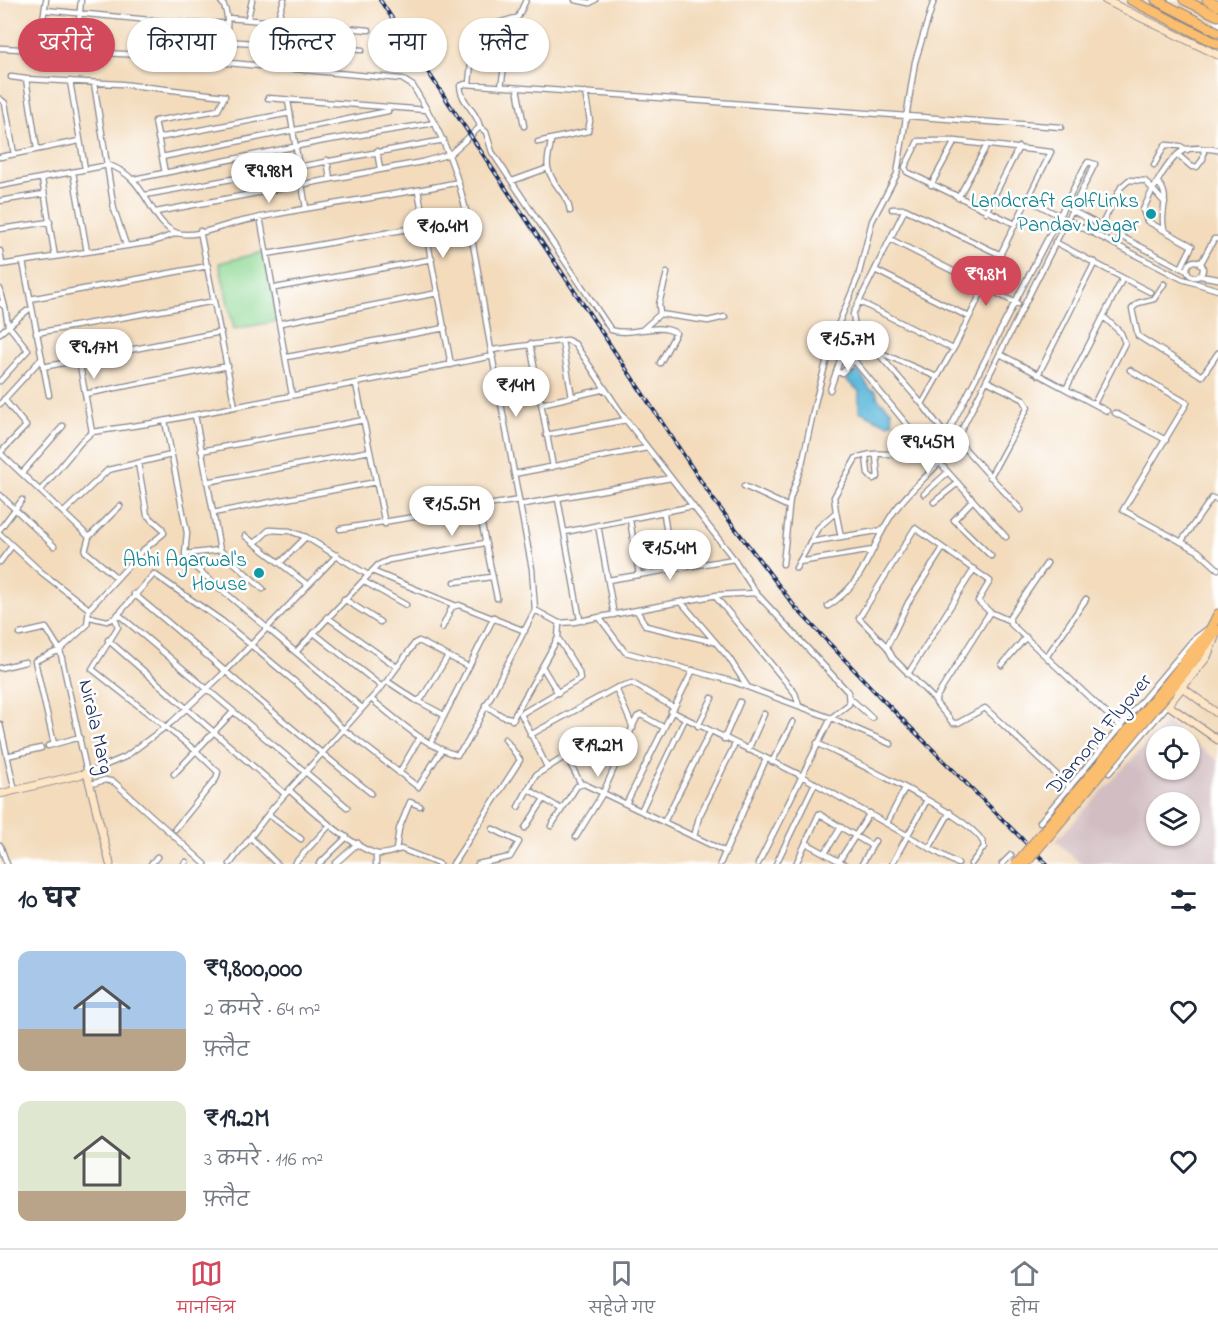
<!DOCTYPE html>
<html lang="hi">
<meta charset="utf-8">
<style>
body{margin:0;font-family:"Indie Flower","Playpen Sans Deva",sans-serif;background:#f6f6f7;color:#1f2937;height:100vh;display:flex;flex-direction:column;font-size:22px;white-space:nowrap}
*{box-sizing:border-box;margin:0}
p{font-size:20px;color:#747a83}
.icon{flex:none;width:33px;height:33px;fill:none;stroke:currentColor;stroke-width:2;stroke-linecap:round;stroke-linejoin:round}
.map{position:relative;height:864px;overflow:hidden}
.details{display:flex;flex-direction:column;background:#fff;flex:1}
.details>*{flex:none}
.banner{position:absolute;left:18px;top:18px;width:600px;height:54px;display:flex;gap:12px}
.tools{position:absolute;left:1146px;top:726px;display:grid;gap:12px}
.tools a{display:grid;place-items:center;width:54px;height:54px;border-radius:50%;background:#fff;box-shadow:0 2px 4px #0004;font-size:30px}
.price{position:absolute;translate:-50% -51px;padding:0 14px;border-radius:21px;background:#fff;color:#222;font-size:20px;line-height:39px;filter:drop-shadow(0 2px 3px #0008)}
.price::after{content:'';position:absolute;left:50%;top:36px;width:18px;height:14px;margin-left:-9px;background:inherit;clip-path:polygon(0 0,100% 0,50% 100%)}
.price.on{background:#d1495b;color:#fff}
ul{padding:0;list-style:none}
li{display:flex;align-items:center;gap:18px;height:150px;padding:0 18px}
li span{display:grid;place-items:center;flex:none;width:168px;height:120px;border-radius:12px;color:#555}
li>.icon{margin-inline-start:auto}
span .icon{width:72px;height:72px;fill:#fffc;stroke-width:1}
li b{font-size:26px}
h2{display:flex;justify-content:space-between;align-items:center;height:72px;padding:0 18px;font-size:26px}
.tag{padding:0 21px;border-radius:27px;background:#fff;box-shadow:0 2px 4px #0004;font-size:21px;line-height:54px}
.tag.on{background:#d1495b;color:#fff}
.menu{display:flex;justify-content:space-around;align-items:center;height:84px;border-top:2px solid #e0e1e3;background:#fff;font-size:16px;color:#747a83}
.menu a{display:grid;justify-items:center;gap:3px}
.menu .on{color:#d1495b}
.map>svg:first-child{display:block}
</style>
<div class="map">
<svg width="1218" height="864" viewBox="0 0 1218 864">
<rect width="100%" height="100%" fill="#fff"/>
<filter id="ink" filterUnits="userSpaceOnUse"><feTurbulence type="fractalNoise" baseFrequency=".0167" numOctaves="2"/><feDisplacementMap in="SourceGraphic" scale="12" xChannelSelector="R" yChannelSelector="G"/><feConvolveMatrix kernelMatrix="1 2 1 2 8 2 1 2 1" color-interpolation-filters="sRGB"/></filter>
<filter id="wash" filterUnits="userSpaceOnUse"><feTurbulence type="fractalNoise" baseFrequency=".008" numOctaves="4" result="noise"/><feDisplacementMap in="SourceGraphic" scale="24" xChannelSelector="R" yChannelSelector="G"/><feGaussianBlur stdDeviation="1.35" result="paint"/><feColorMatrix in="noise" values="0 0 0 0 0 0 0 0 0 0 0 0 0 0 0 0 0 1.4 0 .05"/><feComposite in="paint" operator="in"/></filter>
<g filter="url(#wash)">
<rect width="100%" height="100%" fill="#f3dbbc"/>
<path fill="#d2bec2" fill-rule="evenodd" d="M1166 722 1185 736H1156V770H1190V740L1218 761V864H1081L1056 841ZM1156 802H1190V836H1156Z"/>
<path fill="#8fd894" stroke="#558479" stroke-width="1.5" d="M263 252 279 321 234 329 219 263Z"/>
<path fill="#5cb8da" stroke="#3c749c" stroke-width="1.5" d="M850 371 859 372 870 389 876 391 878 399 891 410 893 423 887 424 859 411V391L847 381Z"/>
</g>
<g filter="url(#ink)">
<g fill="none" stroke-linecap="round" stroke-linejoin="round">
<g stroke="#87858d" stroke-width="7">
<path id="street" d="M220 0C234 15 224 44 221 63
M575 0 590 3 595 0
M45 10 192 24 227 23
M228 18 369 30
M248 18 252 0
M277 21 284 0
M224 41 362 50
M0 48 143 55 402 79 413 86 427 110
M38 51 46 0
M76 51 81 0
M11 77 26 79
M70 81 85 169
M94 83 114 209 126 245
M469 84 474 30 518 17 526 0
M501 87 511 21
M517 88 524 126
M268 98 427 110C470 182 476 268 491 350 505 423 518 496 532 569L535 610 467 743 457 755C424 746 398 720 371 699
M0 99 5 103 14 154
M288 101 306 208
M480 127 486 132 492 152 611 330C631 337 657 321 676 333L660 363
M158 138 290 113
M551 139C551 148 546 160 548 168 552 186 568 194 570 211
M538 142 588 131 590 121 585 92
M37 149 26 79 121 84 225 96 218 110 155 121 165 173
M377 151 380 169
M1178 155 1192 167H1197L1203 159 1204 149
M0 157 79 141
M162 157 388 111
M327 160 330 178
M1154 165 1165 145 1180 146 1187 150
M73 172 87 252
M42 179 55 257
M134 179 323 141 435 123
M512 181 548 168
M1158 183C1172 196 1159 213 1164 228
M931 185 955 141
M0 186 108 165C148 176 149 224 177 233 194 238 219 227 235 223 309 205 385 198 459 182
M418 190 451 365
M145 195 444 140
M958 198 987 145
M1027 199 1182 279 1218 290
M0 201 44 194
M892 209H905
M1071 210 1187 271
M156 212 422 162 450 154 480 127C477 111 461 103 460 86L465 84 1061 127
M986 212 1019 147
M260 217 292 395
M1101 226 1121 187 1129 180 1145 181 1165 203
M0 229 50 222
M200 231 235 407
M890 239 1018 304
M1055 242 1123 278 1066 389
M0 251 2 264
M267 254 425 226
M1187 269a8 8 0 1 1 16 0a8 8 0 1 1-16 0Z
M23 262 49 395
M0 265 153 242 177 233
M1200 265 1214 239H1218
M1181 268 1192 246 1147 221 1143 210C1150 194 1168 158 1184 150 1194 146 1208 149 1218 150
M875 270 969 317
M1200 276 1218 279
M1123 278 1150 292
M1164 284 1154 299 1138 303 1132 309 1138 336 1202 376 1218 353
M275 288 432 259
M0 289 5 307
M30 299 208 266
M860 302 953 349
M0 303 5 307 8 325 28 350 0 381
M660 314 659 304 667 273
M281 323 438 293
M643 329 660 314 708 321 725 317
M0 333 28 310
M36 333 215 301
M562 341 572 397
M839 342 922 443 1006 537
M530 344 553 467
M492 350 567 340 575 344 626 420 734 559 756 593 848 692 849 704 831 718 758 864
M879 352 937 377
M1000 354 1107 411
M287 357 445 328
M79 360 92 432 153 423 493 356
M43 367 221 332
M1130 370 1187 403 1123 510 1198 551 1218 569
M836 372 842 373 854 361
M1038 375 1095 262
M987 381 1023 399 1028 407 990 477
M356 384 385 524
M830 390 844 348
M85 394 228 366
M0 404 42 358
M541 404 605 389
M922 404 955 346 1051 152 955 141H918L905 167 907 172 1015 224
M1094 404 1125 343 1121 333 1104 317
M1115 413 1166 440
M195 415 220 550 263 589
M165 421 187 533 185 554 190 563 362 708
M546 435 626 420
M946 436 1084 168 1088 162 1095 164 961 431 956 439 951 440 948 438 922 404 855 327 853 314 905 209 1001 255
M956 439 1021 510
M201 451 364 420
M0 453 89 537 120 506
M0 453 26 426 4 399
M866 456 868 474 873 479 878 477 876 456
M22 473 63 426
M514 474 647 448
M207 482 370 451
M744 486 789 507
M40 491 81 442 92 432
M924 494 948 472
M0 495 54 546
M558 499 580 620
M973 500 954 520 991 556
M934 502 958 483
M519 505 671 478
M478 506 497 598
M64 512 108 470 171 455
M836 512 841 537
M213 513 376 482
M664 514 672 569
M630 520 639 575
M598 525 614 615
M0 529 22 500
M340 529 519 500
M565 532 693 506
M0 534 41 572 89 609
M245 536 308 585
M89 537 85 551 117 578
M810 542 883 530
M1181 542 1212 498 1218 500
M255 543 269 530 290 531 306 537 368 575
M185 554 220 550
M0 562 12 546
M281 562 306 537
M799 562 873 550
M1047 563 1010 617V623L1121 727
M783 564 790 499 802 464 816 399 833 337 858 277 872 221 897 174 915 62 934 0
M796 568 818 528 836 512 834 497 856 458C890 445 915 468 951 440
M372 571 454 605
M608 580 734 559
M363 581 406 605
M455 582 491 577
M134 594C214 660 290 729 371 793
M715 596 795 693 799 706
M344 599 380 622
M682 603 729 658 747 686
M828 606C867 581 869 548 893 513 906 494 924 479 940 462
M535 610 559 623 574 622 717 595 756 593
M637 611 646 626 714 642
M118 614 347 807
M90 617 107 621 115 618 154 574 222 621 300 686 343 729 418 787 441 751
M327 617 397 667
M599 617 625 652 734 682 831 718 891 744
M115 618 118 627 92 669 196 751 218 772 216 779 175 829
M1008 620 990 612 936 698V703L953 723H958L985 708 1070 787
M442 628 452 607 459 605 525 631
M314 633 382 687
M20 634 46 628 60 650 87 773 125 757 172 722 226 671 337 555
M108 640 285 794
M887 647 859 618 915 528 990 581 978 601 990 612
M296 652 378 565 389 560 485 543
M1047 656 1086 599
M1002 665 1026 637
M0 668 25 662
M543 668 558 693
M908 674 974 569
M387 681 417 701 422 698 448 656 469 667
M616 688 632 683 673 707
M850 698 872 718
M418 701 444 715
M936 701 893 658 887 647 908 603 943 548
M485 705 502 716 514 719
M671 711 800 775 958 864
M512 720 558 638 559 623
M0 724 15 791
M698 726 712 698
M663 727 641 715 637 717 603 793 726 852
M530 735 616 688 633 728
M724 739 740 702
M817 743C843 757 986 822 984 847L971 864
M54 744 35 661 60 650 87 625 89 609 141 552 164 533 162 528 147 515 138 463
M430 744 494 617
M48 746 80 737
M748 750 764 714
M7 756 41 748
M772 762 793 722
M547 767 521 714 580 679 579 672 558 638
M1103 771 1109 773 1168 705
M399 773 420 737
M174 774 233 712
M91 784 105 780 114 782 205 864
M528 789 561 809
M289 790C307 806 355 850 378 854 387 855 393 851 401 849L439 864
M626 804 693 670
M518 807 536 775 566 756 581 784
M641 811 685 719
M268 814 301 839
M664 822 710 732
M1040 822 1193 640 1206 630
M887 823 905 788
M551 826 577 786 584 784 603 793 576 837
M525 828 544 799
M694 837 699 817 735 744
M251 838 277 864
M806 843 844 864
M0 845 7 864
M930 847 950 812
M396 850 399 829 410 802 420 806
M825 853 841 827
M376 854V864
M839 861 870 813
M151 864 157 857
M184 864 186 862
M230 864 272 809 387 681 415 643 419 641 448 656
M294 864 329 826
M319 864 347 837
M335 864 358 843
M453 864 520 760 505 739
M478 864 510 857 519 842 493 829
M720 864 766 759
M776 864 815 783
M796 864 819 814 872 846
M862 864 875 841
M892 864 927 800
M1002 864 1011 855"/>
</g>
<g stroke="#87858d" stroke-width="9">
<path id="secondary" d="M1105 0 1218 55
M1217 632 1207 657 1168 705 1218 740
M1182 687 1218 714
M0 794 87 773 110 864"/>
</g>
<g stroke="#87858d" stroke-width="11">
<path id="highway" d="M1131 0 1218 44
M1156 0 1218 32
M1184 0 1218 16
M1207 0 1218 6
M1166 685 1211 628 1218 614
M1171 689 1218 630"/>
</g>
<use href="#street" stroke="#fff" stroke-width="4.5"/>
<use href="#secondary" stroke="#fde5c5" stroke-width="7"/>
<use href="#highway" stroke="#fbbd6e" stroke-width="9"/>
<g stroke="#1b2f5e" stroke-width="4">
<path id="rail" d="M380 0 713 499 795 607 879 696 1047 864"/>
</g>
<use href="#rail" stroke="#fff" stroke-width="1.5" stroke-dasharray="4.5" stroke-linecap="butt"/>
<g stroke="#87858d" stroke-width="11" stroke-linecap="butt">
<path id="highway-bridge" d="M1016 864 1166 685
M1025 864 1171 689"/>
</g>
<use href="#highway-bridge" stroke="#fbbd6e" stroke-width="9"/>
</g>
</g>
<g fill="#0f9aa8" stroke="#fff" stroke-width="2">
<circle cx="1151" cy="214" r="6"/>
<circle cx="259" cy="573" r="6"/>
</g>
<g text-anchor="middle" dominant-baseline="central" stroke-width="5" stroke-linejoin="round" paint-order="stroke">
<g font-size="21" fill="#0d838f" stroke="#fff" text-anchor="end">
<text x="1139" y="202">Landcraft GolfLinks<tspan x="1139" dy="24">Pandav Nagar</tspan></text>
<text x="247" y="561">Abhi Agarwal's<tspan x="247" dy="24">House</tspan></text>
</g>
<g font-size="21" fill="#1b2f5e" stroke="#fff">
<text transform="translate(95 727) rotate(77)">Nirala Marg</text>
<text transform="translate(1100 735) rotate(-50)">Diamond Flyover</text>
</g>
</g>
</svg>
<div class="tools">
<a><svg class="icon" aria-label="locate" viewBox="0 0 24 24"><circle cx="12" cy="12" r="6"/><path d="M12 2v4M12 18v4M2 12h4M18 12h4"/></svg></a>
<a><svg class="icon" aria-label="layers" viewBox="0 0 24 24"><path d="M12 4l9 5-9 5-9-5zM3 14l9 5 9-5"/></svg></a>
</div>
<b class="price" style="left:269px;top:204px">₹9.98M</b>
<b class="price" style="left:443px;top:259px">₹10.4M</b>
<b class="price on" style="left:986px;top:307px">₹9.8M</b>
<b class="price" style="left:848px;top:372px">₹15.7M</b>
<b class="price" style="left:94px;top:380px">₹9.17M</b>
<b class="price" style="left:516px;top:418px">₹14M</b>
<b class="price" style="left:928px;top:475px">₹9.45M</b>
<b class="price" style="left:452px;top:537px">₹15.5M</b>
<b class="price" style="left:670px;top:581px">₹15.4M</b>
<b class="price" style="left:598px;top:778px">₹19.2M</b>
<div class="banner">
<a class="tag on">खरीदें</a>
<a class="tag">किराया</a>
<a class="tag">फ़िल्टर</a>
<a class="tag">नया</a>
<a class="tag">फ़्लैट</a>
</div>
</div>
<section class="details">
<h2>10 घर<svg class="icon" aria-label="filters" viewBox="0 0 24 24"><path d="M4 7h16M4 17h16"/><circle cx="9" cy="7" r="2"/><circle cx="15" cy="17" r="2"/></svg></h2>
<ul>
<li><span style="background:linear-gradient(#a9c7e8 65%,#b9a48a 0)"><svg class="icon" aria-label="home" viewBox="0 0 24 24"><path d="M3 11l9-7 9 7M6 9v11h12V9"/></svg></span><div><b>₹9,800,000</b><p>2 कमरे · 64 m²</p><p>फ़्लैट</p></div><svg class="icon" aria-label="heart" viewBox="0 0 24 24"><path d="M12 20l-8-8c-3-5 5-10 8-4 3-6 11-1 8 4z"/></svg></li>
<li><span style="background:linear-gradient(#dfe7d0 75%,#b9a48a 0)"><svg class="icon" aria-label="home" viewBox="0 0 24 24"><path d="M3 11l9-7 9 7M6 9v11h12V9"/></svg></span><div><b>₹19.2M</b><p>3 कमरे · 116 m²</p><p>फ़्लैट</p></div><svg class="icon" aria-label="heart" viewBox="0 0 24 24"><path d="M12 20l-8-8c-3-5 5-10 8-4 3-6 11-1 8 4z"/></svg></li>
</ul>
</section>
<nav class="menu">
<a class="on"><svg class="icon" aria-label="map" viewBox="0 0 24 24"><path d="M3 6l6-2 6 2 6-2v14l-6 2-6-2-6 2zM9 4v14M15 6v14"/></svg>मानचित्र</a>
<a><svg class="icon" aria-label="saved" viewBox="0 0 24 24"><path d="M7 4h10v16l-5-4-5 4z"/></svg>सहेजे गए</a>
<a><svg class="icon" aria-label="home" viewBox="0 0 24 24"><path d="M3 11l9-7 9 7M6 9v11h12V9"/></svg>होम</a>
</nav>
